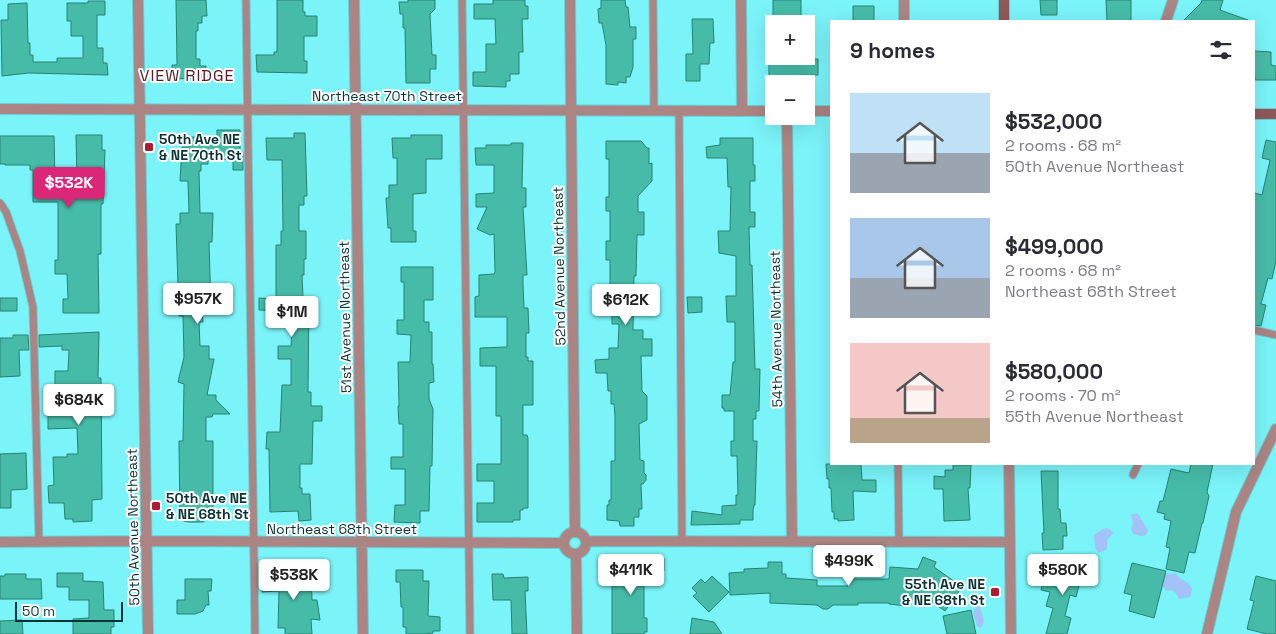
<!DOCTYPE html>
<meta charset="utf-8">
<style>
body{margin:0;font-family:"Space Grotesk",sans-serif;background:#f2f2f3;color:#2b2b33;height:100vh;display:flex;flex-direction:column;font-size:19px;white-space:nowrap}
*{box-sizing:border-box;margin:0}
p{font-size:16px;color:#7c7c81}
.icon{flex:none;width:28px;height:28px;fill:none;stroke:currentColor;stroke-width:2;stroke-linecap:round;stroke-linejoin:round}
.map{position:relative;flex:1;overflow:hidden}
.panel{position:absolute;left:830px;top:20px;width:425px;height:445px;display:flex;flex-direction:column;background:#fff;border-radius:0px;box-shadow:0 5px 20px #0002}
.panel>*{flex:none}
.fabs{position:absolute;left:765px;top:15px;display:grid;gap:10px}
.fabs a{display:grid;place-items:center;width:50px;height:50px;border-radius:0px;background:#fff;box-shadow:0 5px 20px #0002;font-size:25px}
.scale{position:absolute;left:15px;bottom:12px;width:108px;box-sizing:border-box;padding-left:5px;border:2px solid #0a3335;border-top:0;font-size:14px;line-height:18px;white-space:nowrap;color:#0a3335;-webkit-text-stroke:4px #fefefe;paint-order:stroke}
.price{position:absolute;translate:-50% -42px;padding:0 11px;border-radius:5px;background:#fff;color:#222;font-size:16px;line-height:32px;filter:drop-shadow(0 1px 2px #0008)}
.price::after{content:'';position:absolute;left:50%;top:30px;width:15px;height:11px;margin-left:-8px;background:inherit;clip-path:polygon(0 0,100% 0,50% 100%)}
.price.selected{background:#db2777;color:#fff}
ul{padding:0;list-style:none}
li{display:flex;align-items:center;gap:15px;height:125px;padding:0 20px}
li span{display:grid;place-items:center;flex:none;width:140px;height:100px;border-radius:0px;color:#555}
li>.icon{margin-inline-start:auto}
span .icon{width:60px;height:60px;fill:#fffc;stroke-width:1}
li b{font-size:21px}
h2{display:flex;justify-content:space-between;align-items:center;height:60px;padding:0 20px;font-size:21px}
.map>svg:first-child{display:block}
</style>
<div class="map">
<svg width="1276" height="634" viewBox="0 0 1276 634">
<rect width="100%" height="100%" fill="#7af3f9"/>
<path fill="#a3c3f7" d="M1131 514H1138L1148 530 1146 535 1142 536 1133 534 1131 529 1133 524Z
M1107 528 1111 530 1113 533 1107 540V549L1099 553 1095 548 1094 535 1103 529Z
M1165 573 1176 574C1181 581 1188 580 1192 589L1190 597 1179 599 1176 593 1171 590 1167 591 1161 585Z
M976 605 979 606C982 613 986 621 981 628L977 626 973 613Z"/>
<path fill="#46bca8" stroke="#268273" d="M176 0H206L207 16H202V23H198V31H196V59H200V66H206V78L172 79V65H177Z
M277 0H303V12H305V16H317V36H304V61H307V73L257 72 256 55H274V52H277Z
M408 0H435V9L430 14 432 55H436V69H430V83H406L405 28H403V14H400L399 2H408Z
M493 0H525V6H528V19H522L523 52H519V74H510V81H506V87L473 86V72H486V44H496L495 19H474V4H493Z
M601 0H625L626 7H628L630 27H636V39H633V67L630 77H626V83L618 82V85L606 84V45L602 23H599L598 9 601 8Z
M773 0H801V24H773Z
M1040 0H1057V15H1041Z
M1106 0H1131V21H1107Z
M1202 0H1223L1220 10 1248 20V21H1183L1201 3Z
M88 1H105V15H97V48H103V63H107L108 75 29 73 2 76 1 20H8V4L27 3 28 43H30V55H33V62H57V58H83V36H71V21H67V3H88Z
M853 6H874V21H853Z
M692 19H713L714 43H710L709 64H700V81H686V54H693Z
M1254 51 1271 52V65L1276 66V80H1255V77H1254Z
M775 56H795V59H818V75L769 76V59H775Z
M217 130H240V152H243V170H233V159L208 160V164H201V171H199L200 213H213L212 242H209L211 309H202L203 322H199L200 346H209V359H214L207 395H216V400L230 414H213L212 417H206V441H213V513L204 515V522H188L180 520 179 441H183L184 384 178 382 184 357 183 316H179L176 224H180V213H189L188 181H180L182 147H189V137H217Z
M294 133H305L307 196H304V205H299V231H306V259H304V275H302L303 297H309L308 392H311V406H322V421H313L312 464H300V488H302V494H310L311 520 299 521 298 511 270 512 269 449H266L267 432H280L282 385H291V359H278V346H291L292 324H284V320H281V311L259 310V298L276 299V245H281V231H283L282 160H267L266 138H294Z
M76 135H102V150H105L103 204H101V254H98L99 313H63V299H68L67 274H55V260H58V202H33V170H30V165H5V164H0V136H54L55 181H77Z
M411 135H442V159H426V193L413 194V231H416V242H391V228H388L386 198H389V185H397V158H393L392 138H411Z
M720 138H753V165H755V181H750V212H755V227H749L750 265H752L755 369H760L759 411H756V419H753V441H757L755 505H754L753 510V520H740V524L691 525 692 511 722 515V506L736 505V495H738L737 456H731V441H734V411H724V408H722V395H730L733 362H735V322H727L726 296H736V256L719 253 718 231H730L731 187H728L727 158H707L706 147 720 145Z
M1266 140 1276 142V261L1272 279 1268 278 1261 304 1266 305 1261 326 1254 325V193L1262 195 1270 160 1262 158Z
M606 141H641L647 148H649V164L652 163V181L638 196V212H644V235H637L636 276H634L633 330H643V339H652V356H641L642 391 647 396V420L639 424 640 460 644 461V473L646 475V480L643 484H641L642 509H639V517H634V526H620L619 521 607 520V505H609V500H611V461H615V416L614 404H611V391H608L607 373H596L595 360 609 359V348H618L619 324H612V314H608L607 296H610V260H606V241H610V211H606V197H609V159H606Z
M511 143H523L522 188H526V207H523L527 275H523V285L524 308H528L529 333H526V357H528V361H533V405H523V435H527L528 438V508H523V510H520V520H513V522H477V503H494V481H477V464H501V416H496V366H480V348L507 347V317H475V297L479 296V275L494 274 495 272 494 234 490 235 477 229 487 207H476V194L494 193V165H476L475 148H486V145H511Z
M401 267H433V300H424V322H429V332H432V364H433L434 382 429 383V399L433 409 432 466H430L429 511H420V523L394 522 395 505H405V469H391V457H403V424H399L398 406H399L398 362H410L411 335 397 334V320H404V282H401Z
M687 297H702V312L688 313Z
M0 298H17V311H0Z
M99 332 98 378H101L102 499 92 500V521L73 522V519H65L64 503H49L48 486 54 485 53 457H67V454H78L77 428 48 429V414H72V388H68V387H55V371H68L69 350H62V346L39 347V335Z
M13 335H28L29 350H19L20 376 0 377V338H13Z
M26 453 27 489 11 490V508H0V454Z
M826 464H861L862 480H876V492L853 491 854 520 838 521V519H834V512H832L831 488H829V479H827Z
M1191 464H1213L1207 492 1209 496 1203 523H1202L1195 553 1189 552 1184 573 1166 569 1170 548 1166 547 1171 521 1164 519 1165 514 1157 512 1160 501H1163L1171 469 1189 473Z
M953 465H971L970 488H968L970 520 944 521 943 489H934V476L945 477V470H953Z
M1041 471H1058V509H1060L1061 523H1066L1067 536H1063V549L1043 550 1042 533H1044Z
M923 557 936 562 934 567 962 587 945 611 916 591 915 600 907 599 906 606 889 604V603H858V605H833L828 609H823L817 605 770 603V593L730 595 729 573 744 572V569L768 568V562H782V574H786V578L817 580V586H848V579H889L890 567 918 569Z
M653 558H664V571H644V618H647V632H644V634H612V578H618V560H653Z
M1063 562 1089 569 1085 584 1080 582 1076 597 1070 595 1065 616 1071 618 1067 634H1046L1053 608 1046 606 1050 592 1041 590 1045 576 1058 580Z
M1132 563 1166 571 1154 618 1129 611 1132 595 1124 593Z
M299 568H311L312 600H317L320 620 311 619 312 634H285V628H278L279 591 262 592V578L299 575Z
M396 570H423V581H429L428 616 440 617V631H433V633L424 634H406V627H403V607H401L400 582H396Z
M57 573H83V581L103 582 104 610H114V627H111V634H73V619L89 618V600H69V587H57Z
M5 574H26V579H41L42 599H0V576H5Z
M492 574H503L504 578 528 577V591H525L527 634H512L511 600H493Z
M712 576 729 592 709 612 693 596 697 593 692 588 701 579 705 583Z
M1256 576 1276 581V634H1267L1247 629 1254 601 1250 600Z
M185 579H212L211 591H208L209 605H206L203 611 195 614H177V600H185Z
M971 610 976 634H947L943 616Z
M692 618 714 622 722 634H690Z
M22 620 23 634H0V621Z"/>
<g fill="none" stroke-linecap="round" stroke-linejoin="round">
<g stroke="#66d0d6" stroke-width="9">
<path id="service" d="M246 0 255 634
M462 0 470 634
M653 0 654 111
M679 111 682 541
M0 203 6 212 20 251 33 307 39 542
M1254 330 1276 335
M898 464 899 541
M1133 475 1138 464"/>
</g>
<g stroke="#66d0d6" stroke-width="12">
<path id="minor" d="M138 0 148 634
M354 0 363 634
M570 0 575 531
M741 0 742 111
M904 0V21
M1166 21 1173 0
M787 116 792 542
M1009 464 1011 634
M564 543a11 11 0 1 1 22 0a11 11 0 1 1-22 0Z
M587 541 1010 542
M0 542 147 541 564 543
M576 554 577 634
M1207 634 1236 512 1276 429"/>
</g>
<g stroke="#66d0d6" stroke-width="12">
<path id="tertiary" d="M0 109 774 111
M806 111H831"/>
</g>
<g stroke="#66d0d6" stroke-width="12">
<path id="secondary" d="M1004 0V21
M1254 114H1276"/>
</g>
<use href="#service" stroke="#ac8483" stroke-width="7"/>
<use href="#minor" stroke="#ac8483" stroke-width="10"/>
<use href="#tertiary" stroke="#ac8483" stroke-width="10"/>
<use href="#secondary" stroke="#905958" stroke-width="10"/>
</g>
<g fill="#ae1a32" stroke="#fefefe" stroke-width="2">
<rect x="144" y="142" width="10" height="10" rx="2.5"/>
<rect x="151" y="501" width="10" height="10" rx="2.5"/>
<rect x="990" y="587" width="10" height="10" rx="2.5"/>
</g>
<g text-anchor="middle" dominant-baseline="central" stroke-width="4" stroke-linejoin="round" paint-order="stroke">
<g font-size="14" fill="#0a3335" stroke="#fefefe">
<text x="387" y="96">Northeast 70th Street</text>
<text transform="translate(559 266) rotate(-91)">52nd Avenue Northeast</text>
<text transform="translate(345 317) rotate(-91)">51st Avenue Northeast</text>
<text transform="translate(776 329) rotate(-91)">54th Avenue Northeast</text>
<text transform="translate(133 527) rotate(-91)">50th Avenue Northeast</text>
<text x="342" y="529">Northeast 68th Street</text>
</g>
<g font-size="14" font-weight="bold" fill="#0a3335" stroke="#fefefe" text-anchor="start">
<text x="159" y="139">50th Ave NE<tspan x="159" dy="16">&amp; NE 70th St</tspan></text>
<text x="166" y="498">50th Ave NE<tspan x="166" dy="16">&amp; NE 68th St</tspan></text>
<text x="985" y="584" text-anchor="end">55th Ave NE<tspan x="985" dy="16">&amp; NE 68th St</tspan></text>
</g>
<g font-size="16" letter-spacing="1" fill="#5d181e" stroke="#fefefe">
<text x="187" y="75">VIEW RIDGE</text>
</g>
</g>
</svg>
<div class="fabs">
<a>+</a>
<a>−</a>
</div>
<div class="scale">50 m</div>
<b class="price selected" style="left:69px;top:209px">$532K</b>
<b class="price" style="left:198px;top:325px">$957K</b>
<b class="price" style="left:626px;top:326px">$612K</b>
<b class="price" style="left:292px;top:338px">$1M</b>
<b class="price" style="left:79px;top:426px">$684K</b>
<b class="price" style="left:849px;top:587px">$499K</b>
<b class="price" style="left:631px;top:596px">$411K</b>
<b class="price" style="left:1063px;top:596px">$580K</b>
<b class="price" style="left:294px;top:601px">$538K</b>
<section class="panel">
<h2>9 homes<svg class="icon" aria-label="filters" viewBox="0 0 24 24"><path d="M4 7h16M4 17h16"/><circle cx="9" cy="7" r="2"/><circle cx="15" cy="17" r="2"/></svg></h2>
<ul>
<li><span style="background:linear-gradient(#bfe0f5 60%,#9aa5b1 0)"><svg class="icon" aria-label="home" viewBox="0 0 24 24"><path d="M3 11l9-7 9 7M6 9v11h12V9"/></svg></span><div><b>$532,000</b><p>2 rooms · 68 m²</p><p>50th Avenue Northeast</p></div></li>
<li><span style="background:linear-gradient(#a9c7e8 60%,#9aa5b1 0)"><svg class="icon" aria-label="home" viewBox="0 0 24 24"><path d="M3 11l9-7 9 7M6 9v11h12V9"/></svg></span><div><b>$499,000</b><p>2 rooms · 68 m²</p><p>Northeast 68th Street</p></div></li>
<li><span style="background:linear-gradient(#f6c9c9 75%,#b9a48a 0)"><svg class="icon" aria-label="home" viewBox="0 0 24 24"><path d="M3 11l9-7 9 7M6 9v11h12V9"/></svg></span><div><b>$580,000</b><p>2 rooms · 70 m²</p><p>55th Avenue Northeast</p></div></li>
</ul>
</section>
</div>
